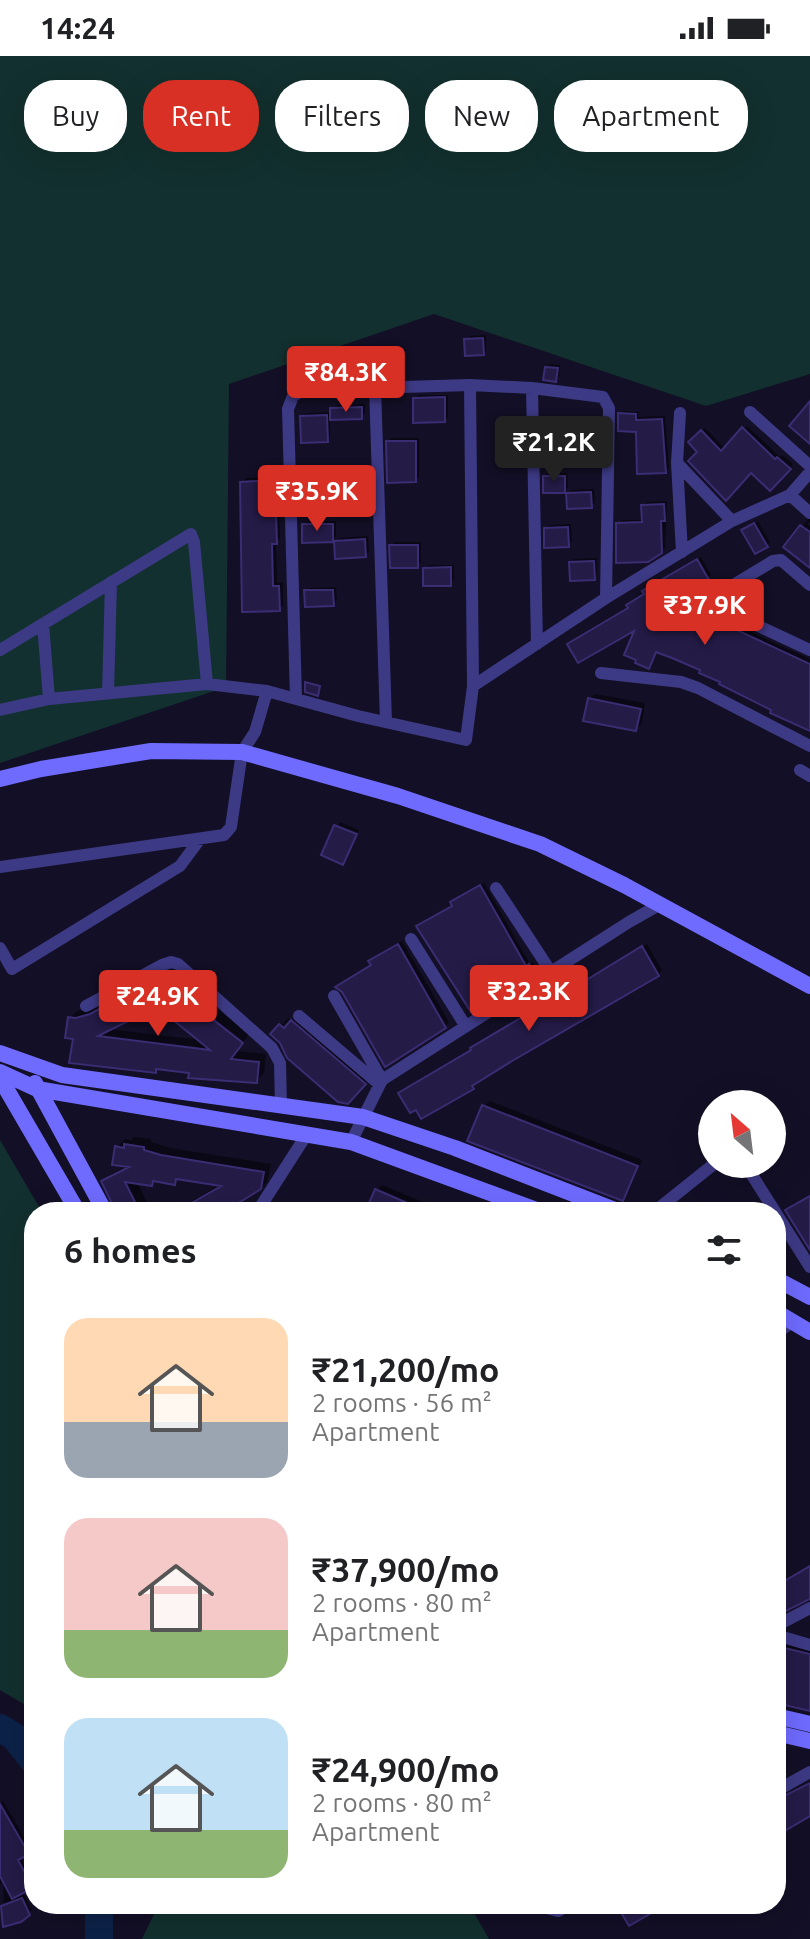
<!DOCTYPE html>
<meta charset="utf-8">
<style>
body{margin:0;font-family:Ubuntu,sans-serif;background:#f2f2f2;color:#202124;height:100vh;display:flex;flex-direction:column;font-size:30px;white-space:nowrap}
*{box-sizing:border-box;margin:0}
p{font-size:26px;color:#757577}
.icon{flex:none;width:44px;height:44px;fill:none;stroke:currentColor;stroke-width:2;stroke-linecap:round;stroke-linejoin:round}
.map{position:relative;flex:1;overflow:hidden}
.drawer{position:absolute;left:24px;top:1146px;width:762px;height:712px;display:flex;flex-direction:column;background:#fff;border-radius:32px;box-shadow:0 8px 32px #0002}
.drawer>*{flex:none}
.top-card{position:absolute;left:24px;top:24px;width:762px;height:72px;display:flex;gap:16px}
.needle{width:52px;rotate:332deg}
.buttons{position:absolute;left:698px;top:1034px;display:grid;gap:16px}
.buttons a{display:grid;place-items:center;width:88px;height:88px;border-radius:50%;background:#fff;box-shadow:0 8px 32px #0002;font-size:40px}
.price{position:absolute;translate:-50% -68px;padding:0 18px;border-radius:8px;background:#d93025;color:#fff;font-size:26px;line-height:52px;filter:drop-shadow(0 2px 4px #0008)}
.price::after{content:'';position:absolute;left:50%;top:48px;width:24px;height:18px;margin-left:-12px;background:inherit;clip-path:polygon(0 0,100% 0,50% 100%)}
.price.selected{background:#222;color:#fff}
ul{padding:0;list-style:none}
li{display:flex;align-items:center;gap:24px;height:200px;padding:0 40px}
li span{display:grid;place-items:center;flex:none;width:224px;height:160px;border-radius:24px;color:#555}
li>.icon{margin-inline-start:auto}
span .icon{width:96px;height:96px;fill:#fffc;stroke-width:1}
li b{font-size:34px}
h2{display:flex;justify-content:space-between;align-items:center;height:96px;padding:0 40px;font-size:34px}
.pill{padding:0 28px;border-radius:32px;background:#fff;box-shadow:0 8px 32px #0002;font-size:28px;line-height:72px}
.pill.selected{background:#d93025;color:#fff}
.status{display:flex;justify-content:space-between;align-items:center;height:56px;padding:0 40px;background:#fff;direction:ltr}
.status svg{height:22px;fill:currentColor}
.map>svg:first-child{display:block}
</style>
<div class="status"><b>14:24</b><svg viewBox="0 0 49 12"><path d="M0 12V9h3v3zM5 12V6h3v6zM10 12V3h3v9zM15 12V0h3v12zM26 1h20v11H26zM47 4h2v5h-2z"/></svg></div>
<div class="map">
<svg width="810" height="1883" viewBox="0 0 810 1883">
<rect width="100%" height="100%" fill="#130f26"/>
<path fill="#12302f" d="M0 0H810V318L706 350 434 258 229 328 226 631 0 707Z
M0 1084 42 1156H34V1654L0 1634Z
M151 1848H469L489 1883H142L154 1858Z"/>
<path fill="#0007" fill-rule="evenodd" d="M486 279V294L483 297 466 284 470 280Z
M341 304H365L366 318 362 321 337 308Z
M550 308 560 309 559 320 556 324 546 312Z
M418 339H448V361L445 364 415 343Z
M365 348V357L361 361 330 362V381L327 385 302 360 306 357 332 356 336 349Z
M623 355 639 356 638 361 665 360 669 412 665 415 638 374 620 358Z
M560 363 570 364V380L566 384 557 367Z
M747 370 780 401 782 399 793 408 770 432 751 415 700 396 691 386 705 372 725 393Z
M391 382H419V421L416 424 388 386Z
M567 417 568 431 564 435 545 421 548 418Z
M278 421 280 482 276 486 277 527 283 526V549L279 553 242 426 246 422Z
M367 430V445L364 448 334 434 337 431Z
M594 433 595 446 591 450 568 437 572 434Z
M667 445 665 492 661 496 618 468 622 464H644L643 449 647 446Z
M810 461V466L807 468 810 470V509L786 491Z
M336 465V480L332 484 304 469 307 466Z
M758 465 770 486 767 489 747 471Z
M571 468 572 486 568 489 546 473 549 469Z
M368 480 369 496 365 499 336 486 340 482Z
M395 486H421V506L417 510 391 490Z
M701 501 711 519 676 542 810 603V673L703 613 657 594 652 607 629 551 646 538 648 532Z
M597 502V518L594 522 571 507 574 503Z
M429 509H454V524L450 528 425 512Z
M336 531 337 545 333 548 306 535 310 532Z
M595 638 645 647 642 667 636 673 589 643Z
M340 766 359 774 343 806 324 798Z
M484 827 530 908 533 906 536 911 532 915 422 867 453 849 456 843Z
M402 885 449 966 445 971 338 930 373 908 371 905 375 901Z
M647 888 662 914 658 918 511 1003 473 993 476 989 555 941 559 936 586 920 588 923Z
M168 915 249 978 237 995 266 998 264 1017 256 1025 158 1011 155 1014 75 981 70 962 78 954 86 955 100 951 152 923 155 929ZM157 948 202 984 108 973Z
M300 957 372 1019 356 1037 281 970 288 962 292 965Z
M490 1045 642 1104 628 1137 623 1143 484 1050Z
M134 1081 151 1083V1086L170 1092 271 1108 267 1126 258 1134 220 1156H173L221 1128 179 1121 174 1126 156 1123 151 1128 137 1126 152 1156H117L103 1125 111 1118 128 1109 117 1091 125 1083 131 1084Z
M382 1129 447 1156H397L376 1135Z
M778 1587 810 1594V1654L776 1646Z
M776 1705 781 1706 776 1721Z
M3 1745 31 1793 20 1801 34 1826 22 1835 32 1854 20 1864 5 1868 3 1826 0 1828V1747Z"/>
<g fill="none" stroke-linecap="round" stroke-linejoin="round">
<path stroke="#0c2248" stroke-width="28" d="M0 1672 15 1681 34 1705
M99 1848V1883"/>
</g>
<path fill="#241b47" stroke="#3b2d73" stroke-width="2" fill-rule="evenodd" d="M483 282 484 299 465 300 464 283Z
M363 306V323L335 324V307Z
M545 311 558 312 556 326 543 324Z
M445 341V366L413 367V342Z
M810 345V388L789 370Z
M362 351V363L330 364V352Z
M618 357 636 358V364L662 363 666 417 637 418 636 376 618 375Z
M327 359 328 386 301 387 300 360Z
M555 366 567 367V386H554Z
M742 371 775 403 777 401 791 413 770 435 751 417 726 445 688 405 697 396 688 386 701 374 721 395Z
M386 385H416V426L387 427Z
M543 420H565V437H543Z
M275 424 277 488H272L273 530H279L280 555 242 556 240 426Z
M364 433V450L332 451V434Z
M591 436 592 452 567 453 566 437Z
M664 448 665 465H661L662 497 648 506 616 507V467L642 466 641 449Z
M754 467 768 491 755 498 741 474Z
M302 468H333V486L302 487Z
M800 469 810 476V512L783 491Z
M568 471 569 491 544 492V472Z
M365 483 366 501 335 503 334 485Z
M389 489H418V512H390Z
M697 503 709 524 674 545 810 608V675L770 657 771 654 719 628 720 626 699 617 700 614 672 602 656 596 649 613 635 607 636 604 624 599 634 575 578 607 567 588 628 552 626 549 644 538 642 535Z
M594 505 595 524 570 525 569 506Z
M451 511V530H423V512Z
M304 534H333L334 550 305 551Z
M305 626 320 630 318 640 305 636Z
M588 642 641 653 636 675 583 665Z
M334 769 357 778 343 809 321 799Z
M480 829 526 910 529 908 534 916 471 956 416 870 452 850 450 846Z
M398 888 446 972 385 1011 342 936 335 931 371 909 368 905Z
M642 890 659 920 512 1005 472 1030 474 1033 421 1063 416 1054 410 1057 398 1037 471 994 470 992 539 951 553 942 552 940 582 923 583 926Z
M159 921 243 987 231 1003 259 1006 257 1027 188 1022 189 1017 156 1013V1017L69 1007 73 983 65 982 68 961 76 962 90 958 144 929 147 935ZM157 951 210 994 98 980Z
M291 964 366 1028 348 1048 338 1046 287 1002 280 987 270 978 279 968 284 972Z
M482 1049 638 1110 623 1145 467 1085Z
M124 1088 144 1091V1094L161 1099 264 1116 261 1133 224 1156H176L221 1130 176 1123 175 1129 153 1125 152 1130 125 1126 140 1156H116L101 1125 129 1111 112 1109 115 1090 124 1092Z
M375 1133 428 1156H391L369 1147Z
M810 1140V1194L785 1154Z
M810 1510V1543L776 1560V1530Z
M776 1590 810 1598V1655L776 1647V1625L779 1615 776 1614Z
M810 1727V1760L776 1780V1744Z
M0 1748 29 1798 18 1804 33 1832 12 1843 0 1820Z
M22 1842 30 1859 21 1866 3 1871 1 1850Z
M616 1848H667L629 1870Z"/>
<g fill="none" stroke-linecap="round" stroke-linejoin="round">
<path stroke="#3d3a85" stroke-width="12" d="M375 331 386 666
M532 332 537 588
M750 356 810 410
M677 407 680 357
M790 439 810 457
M682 496 677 407 732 465
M810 529 781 504 773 505 712 542 720 552 810 594
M43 568 49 643
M0 594 191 478 194 486 207 628
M601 617 681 626 698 632 810 690
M473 630 606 542 732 465 790 439 810 416
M108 637 111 526
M296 643 288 353 293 340 303 334 470 329 532 332 603 341 609 352 606 542
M0 654 49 643 207 628 267 635 358 660 466 684 473 630 470 329
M800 714 810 720
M0 811 224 779 231 771 242 696 255 676 267 635
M496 832 551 916
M411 883 465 969
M0 892 12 913 180 810 200 783
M334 940 382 1024
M86 950 162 909 171 906 178 908 272 992 280 1007 281 1051
M299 960 379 1028
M351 1086 382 1024 629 866 659 849
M745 1108 810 1211
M257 1156 307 1078
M654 1156 714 1108
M776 1278 793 1265
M776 1570 810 1552
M776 1579 810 1589
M776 1735 810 1716
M531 1848 558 1855 571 1848"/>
<path stroke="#6f6bff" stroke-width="16" d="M0 723 41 713 151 695 242 696 398 740 540 788 624 829 810 930
M0 997 62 1019 363 1061 455 1092 620 1156
M0 1016 37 1033 351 1086 542 1156
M0 1022 78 1156
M35 1027 105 1156
M776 1223 810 1241
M776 1256 810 1276
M776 1660 810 1668
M776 1677 810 1685"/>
</g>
</svg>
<div class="buttons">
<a><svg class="needle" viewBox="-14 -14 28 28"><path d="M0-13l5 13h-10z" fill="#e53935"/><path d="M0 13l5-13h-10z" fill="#757577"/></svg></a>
</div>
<b class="price" style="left:346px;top:358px">₹84.3K</b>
<b class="price selected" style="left:554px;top:428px">₹21.2K</b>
<b class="price" style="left:317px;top:477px">₹35.9K</b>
<b class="price" style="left:705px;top:591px">₹37.9K</b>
<b class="price" style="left:529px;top:977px">₹32.3K</b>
<b class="price" style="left:158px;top:982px">₹24.9K</b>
<div class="top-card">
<a class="pill">Buy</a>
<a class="pill selected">Rent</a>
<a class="pill">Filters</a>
<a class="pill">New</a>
<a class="pill">Apartment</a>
</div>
<section class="drawer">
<h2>6 homes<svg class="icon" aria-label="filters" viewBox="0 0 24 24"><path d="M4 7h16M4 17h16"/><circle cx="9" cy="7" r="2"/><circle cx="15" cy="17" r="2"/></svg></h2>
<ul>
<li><span style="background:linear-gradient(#ffd9b3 65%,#9aa5b1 0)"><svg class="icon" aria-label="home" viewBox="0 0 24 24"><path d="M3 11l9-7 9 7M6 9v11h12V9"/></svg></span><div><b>₹21,200/mo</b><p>2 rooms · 56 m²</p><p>Apartment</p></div></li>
<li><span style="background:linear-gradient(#f6c9c9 70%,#8fb573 0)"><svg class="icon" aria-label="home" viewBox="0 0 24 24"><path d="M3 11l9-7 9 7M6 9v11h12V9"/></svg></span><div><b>₹37,900/mo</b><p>2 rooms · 80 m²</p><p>Apartment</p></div></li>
<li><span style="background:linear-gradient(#bfe0f5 70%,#8fb573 0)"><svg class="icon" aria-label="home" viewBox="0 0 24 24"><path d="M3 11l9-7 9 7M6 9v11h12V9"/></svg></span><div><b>₹24,900/mo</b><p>2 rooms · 80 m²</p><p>Apartment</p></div></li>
</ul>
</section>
</div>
